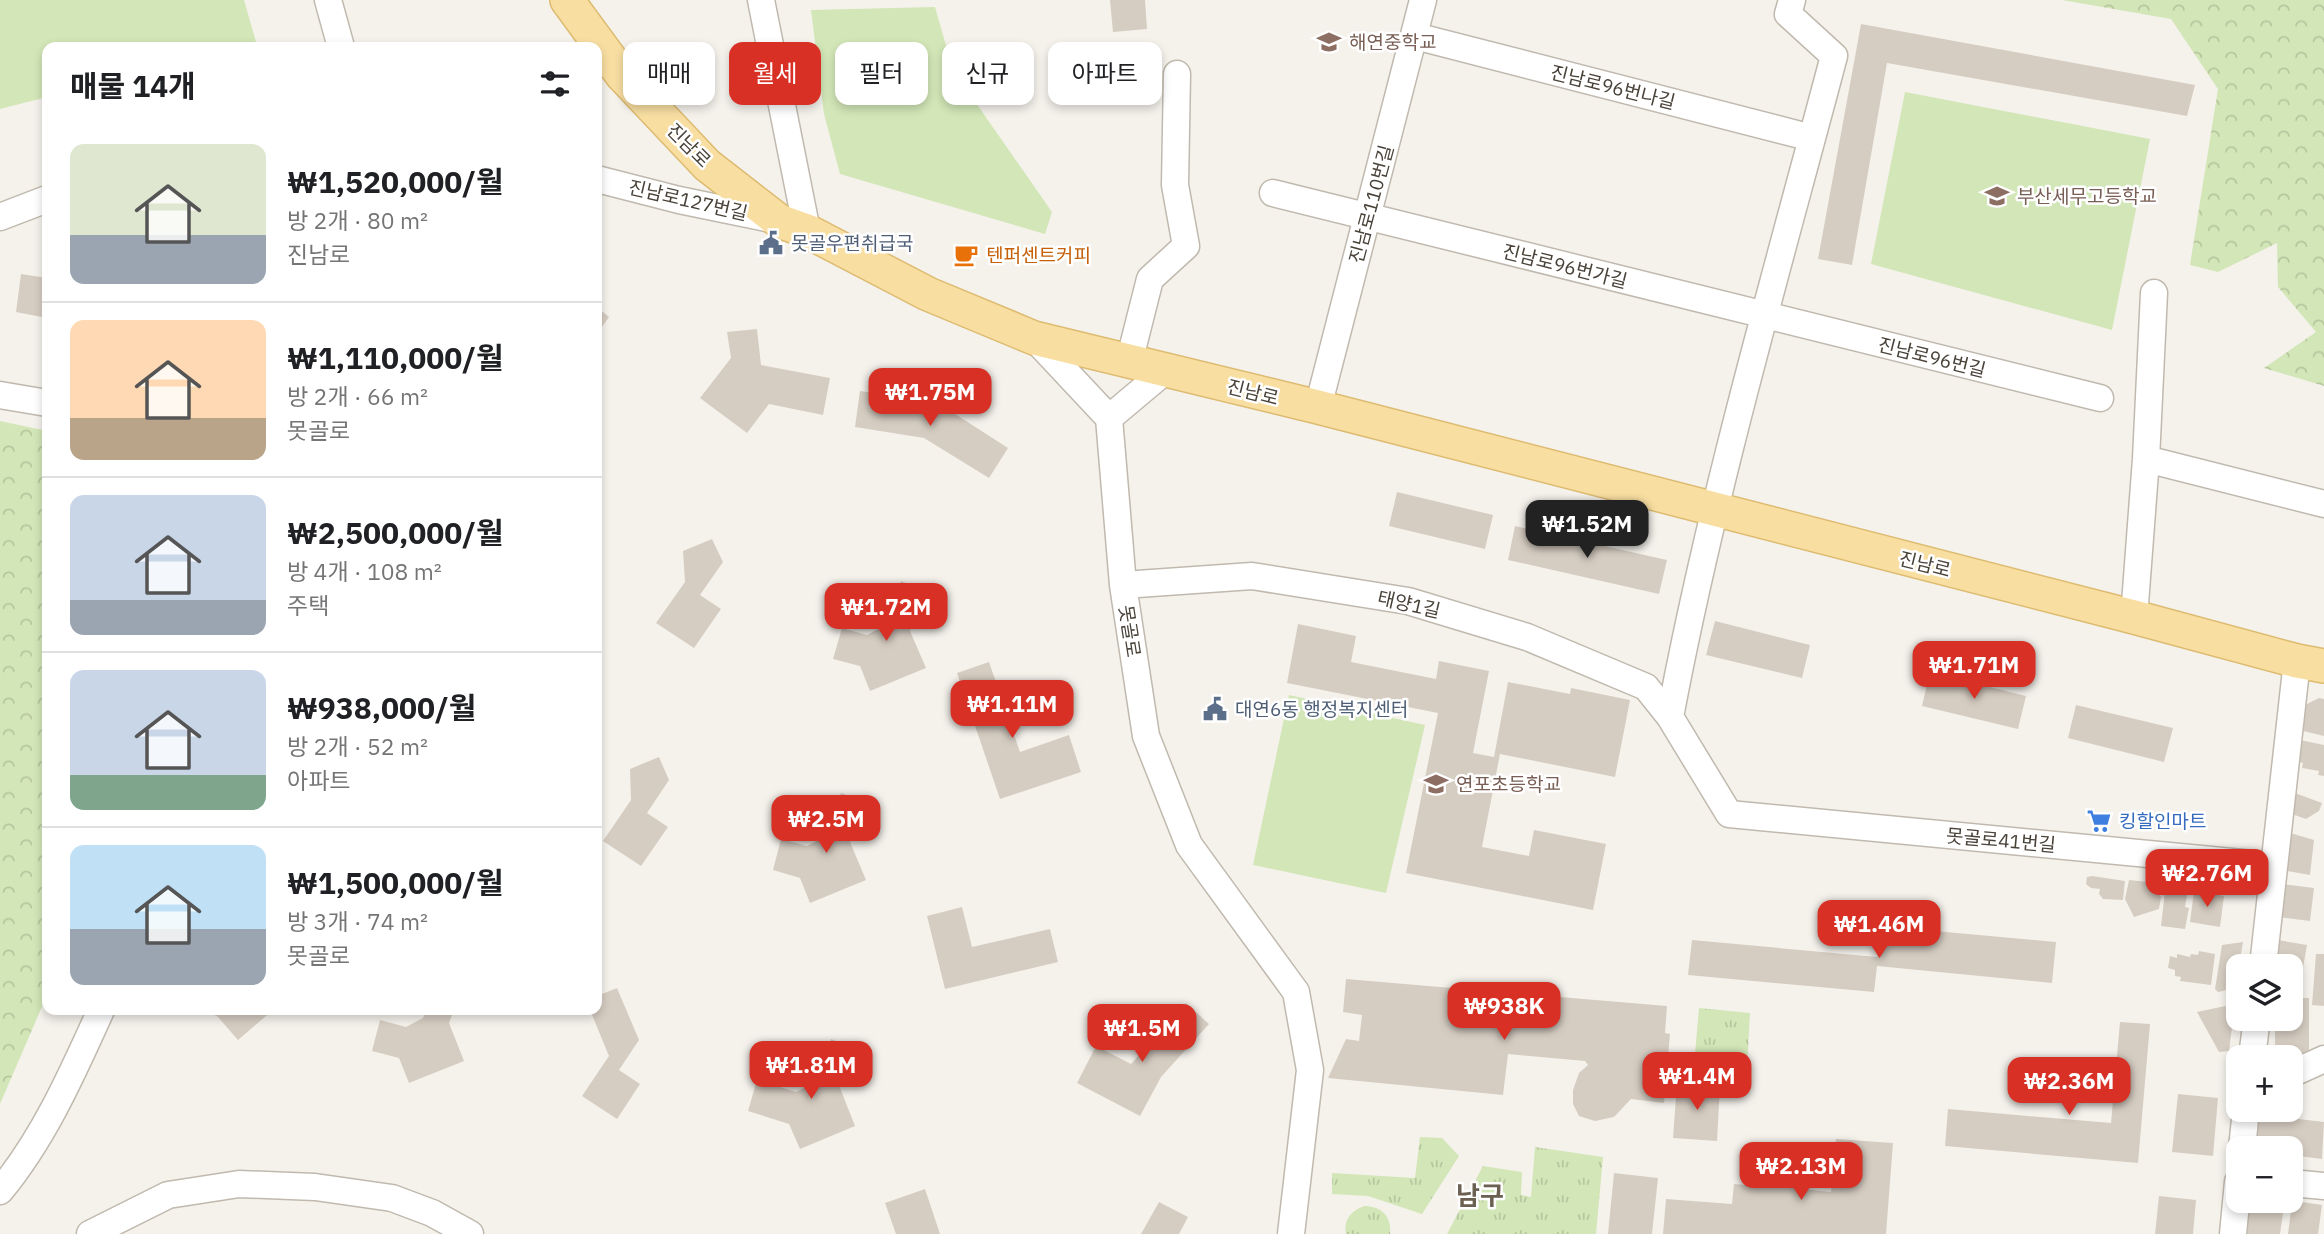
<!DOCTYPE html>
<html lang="ko">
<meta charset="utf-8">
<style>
body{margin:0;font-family:"IBM Plex Sans","Noto Sans KR",sans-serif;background:#f2f2f2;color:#202124;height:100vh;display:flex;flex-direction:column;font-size:26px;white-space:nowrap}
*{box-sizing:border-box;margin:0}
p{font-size:23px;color:#757577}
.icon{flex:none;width:38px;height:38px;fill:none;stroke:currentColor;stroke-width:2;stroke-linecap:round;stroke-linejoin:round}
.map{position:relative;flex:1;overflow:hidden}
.side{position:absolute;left:42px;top:42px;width:560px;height:973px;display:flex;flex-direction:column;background:#fff;border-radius:14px;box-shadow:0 4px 10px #0003}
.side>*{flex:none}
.hud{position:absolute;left:623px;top:42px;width:665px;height:63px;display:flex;gap:14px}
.controls{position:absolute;left:2226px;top:954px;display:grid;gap:14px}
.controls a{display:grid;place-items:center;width:77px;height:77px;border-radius:14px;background:#fff;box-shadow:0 4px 10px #0003;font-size:35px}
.price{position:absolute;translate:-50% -60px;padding:0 16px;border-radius:14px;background:#d93025;color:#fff;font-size:23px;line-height:46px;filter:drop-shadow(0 2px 4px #0008)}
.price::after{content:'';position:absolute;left:50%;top:42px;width:21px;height:16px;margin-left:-10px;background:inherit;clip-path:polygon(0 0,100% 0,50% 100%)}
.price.on{background:#222;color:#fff}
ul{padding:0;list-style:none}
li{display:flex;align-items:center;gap:21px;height:175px;padding:0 28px}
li+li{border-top:2px solid #e0e0e0}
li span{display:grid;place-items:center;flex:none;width:196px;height:140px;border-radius:14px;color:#555}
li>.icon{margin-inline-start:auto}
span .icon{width:84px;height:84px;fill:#fffc;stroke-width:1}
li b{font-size:30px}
h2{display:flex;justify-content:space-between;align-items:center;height:84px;padding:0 28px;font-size:30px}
.pill{padding:0 24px;border-radius:14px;background:#fff;box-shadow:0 4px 10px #0003;font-size:24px;line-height:63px}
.pill.on{background:#d93025;color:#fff}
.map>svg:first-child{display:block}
</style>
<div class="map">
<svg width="2324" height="1234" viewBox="0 0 2324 1234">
<defs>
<pattern id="grass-tufts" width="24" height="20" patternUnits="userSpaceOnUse" patternTransform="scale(1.75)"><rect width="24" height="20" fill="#d2e6b7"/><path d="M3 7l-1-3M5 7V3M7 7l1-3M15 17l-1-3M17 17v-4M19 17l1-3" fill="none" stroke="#b6c69e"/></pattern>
<pattern id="forest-crowns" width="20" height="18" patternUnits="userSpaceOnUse" patternTransform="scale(1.75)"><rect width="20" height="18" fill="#d2e6b7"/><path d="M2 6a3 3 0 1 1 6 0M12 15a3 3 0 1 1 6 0" fill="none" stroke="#b6c69e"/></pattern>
</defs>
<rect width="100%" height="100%" fill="#f5f2ec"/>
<path fill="url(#grass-tufts)" d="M1699 1008 1750 1013 1747 1068 1694 1065Z
M1420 1137 1442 1138 1459 1156 1422 1214 1368 1196 1332 1194V1173L1415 1178Z
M1535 1147 1603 1157 1596 1234H1447L1483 1166 1522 1172 1521 1195 1531 1197Z
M1364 1206C1381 1206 1392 1216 1390 1234H1346C1343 1220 1351 1211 1364 1206Z"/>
<path fill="url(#forest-crowns)" d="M2062 0H2324V386L2264 368 2316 332 2278 287 2277 243 2218 272 2190 265 2218 89 2171 19Z
M0 421 47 431V995L0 1104Z"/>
<path fill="#d2e6b7" d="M0 0H244L256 42 236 47H47V97L0 109Z
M935 7 953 70 1052 212 1045 234 840 174 824 114 811 10Z
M1905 92 2150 139 2112 330 1871 264Z
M1289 695 1425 725 1386 893 1253 865Z"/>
<path fill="#d6cdc2" d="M1110 0H1145L1147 29 1113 32Z
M1861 24 2195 85 2187 116 1887 63 1852 265 1818 259Z
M21 274 47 278V318L16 312Z
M597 307 609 317 597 334Z
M757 329 761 365 830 378 823 415 769 404 747 433 700 398 731 358 727 332Z
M860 391 935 401 1008 448 989 478 924 438 855 427Z
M1397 492 1493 515 1485 549 1389 526Z
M1515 526 1667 560 1659 594 1508 560Z
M712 539 723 562 700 595 721 609 694 648 656 623 685 582 683 551Z
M901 581 925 591 910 631 926 668 870 691 860 666 833 659 842 628 867 635 884 626Z
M1715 621 1810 645 1802 678 1706 655Z
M1298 624 1356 636 1351 662 1436 679 1439 661 1489 671 1473 753 1494 757 1508 682 1570 694 1571 688 1630 700 1615 777 1500 754 1482 847 1529 856 1534 830 1606 844 1593 910 1406 873 1438 713 1287 683Z
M989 662 1020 752 1069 735 1081 772 1000 799 957 673Z
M1930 672 2026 696 2018 729 1922 706Z
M2319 698 2324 699V736L2299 730 2305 705Z
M2076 705 2173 728 2164 762 2068 738Z
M2300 740 2324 745V776L2318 775 2319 771 2302 768 2303 763 2296 761Z
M659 757 669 780 647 813 668 827 641 866 603 841 631 800 630 769Z
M841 793 865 802 850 842 866 880 810 903 800 878 773 870 781 839 807 846 824 837Z
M2295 793 2322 803 2319 811 2306 819 2289 813Z
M2287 832 2314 840 2310 875 2282 870Z
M2092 876 2125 881 2123 900 2103 899 2099 894 2100 889 2091 888 2086 884 2087 877Z
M2129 880 2148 882 2161 897 2159 909 2134 917 2125 899Z
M2166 883 2188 889 2185 907 2189 908 2185 929 2161 926Z
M2283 884 2314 888 2310 921 2278 917Z
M2194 891 2224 896 2220 927 2190 922Z
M962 907 972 947 1050 929 1058 962 945 989 927 916Z
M1880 926 2056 942 2052 983 1877 966 1874 992 1688 975 1692 940 1877 957Z
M2278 940 2307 945 2299 991 2291 990V966H2274Z
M2243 942 2235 988 2218 992 2215 989 2222 945Z
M2199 951 2215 954 2211 985 2180 981 2181 977 2175 976V970L2168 968 2170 956 2177 958V954L2190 957 2191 954 2198 955Z
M2316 954H2324V1006L2312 1005Z
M1346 979 1667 1006 1665 1033 1670 1034 1664 1103 1631 1099 1614 1117 1595 1121 1579 1116 1573 1104V1090L1579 1073 1588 1065 1585 1061 1508 1054 1503 1095 1328 1078 1346 1039 1359 1041 1362 1015 1343 1012Z
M617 988 639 1040 619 1070 640 1084 617 1119 582 1096 609 1056 590 1010H597V996Z
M2291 998H2309V1054H2275V1018H2291Z
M1186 1003 1209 1024 1161 1077 1140 1116 1077 1083 1096 1046 1131 1064Z
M2235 1004 2229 1051 2219 1052 2197 1012Z
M198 1010H273L238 1040 217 1016Z
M426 1010H454L449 1023 464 1061 409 1083 399 1058 372 1051 380 1020 406 1027 423 1018Z
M2120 1022 2150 1024 2138 1163 1945 1146 1948 1109 2111 1123Z
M831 1039 855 1049 840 1088 855 1126 800 1149 789 1124 748 1111 757 1080 796 1092 814 1083Z
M1677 1083 1720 1086 1717 1141 1673 1138Z
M2178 1094 2218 1098 2213 1156 2172 1152Z
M2258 1114 2324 1122 2322 1159 2291 1155V1148H2254Z
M1836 1139 1893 1143 1886 1234H1663L1666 1199 1732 1204 1734 1184 1779 1188 1789 1180 1797 1182 1802 1189 1831 1192Z
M1614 1173 1658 1178 1652 1234H1608Z
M925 1189 940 1234H896L885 1203Z
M2293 1195 2302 1197V1202L2322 1205 2318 1234H2288Z
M2159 1196 2196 1200 2193 1234H2155Z
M2248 1200H2285L2280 1234H2244Z
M1159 1202 1188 1217 1179 1234H1141Z"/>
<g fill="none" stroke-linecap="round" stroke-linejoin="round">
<g stroke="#c0b9ae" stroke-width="29">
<path id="minor" d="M328 0 341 47
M761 0 807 231
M1792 0 1788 14 1834 56C1776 275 1712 494 1670 717L1729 814 2274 866
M1415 36 1812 138
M597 179 679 200 776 220
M1273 193 2100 398
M0 217 47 199
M1034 338 1109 418 1123 585 1146 736 1189 845 1296 992 1310 1070 1291 1234
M1129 362 1150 279 1186 246 1175 185 1177 74
M0 395 47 403
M1318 407 1423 0
M1109 418 1165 371
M2146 459 2324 504
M1123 585 1252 576 1408 601 1527 637 1646 687 1670 717
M2134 617 2146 459 2154 293
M2263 966 2297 661
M2252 1057 2257 1018
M2291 1074 2324 1059
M2242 1148 2246 1110
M2291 1183 2324 1186
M0 1191C44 1138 73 1072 101 1010
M90 1234 168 1195 239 1184 315 1187 392 1198 432 1213 470 1234
M2233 1234 2238 1182"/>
</g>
<g stroke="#ddbb71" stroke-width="36">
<path id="major" d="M567 0 622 75 707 165 779 221 807 231 928 294 1034 338 1318 407 2134 617 2297 661 2324 666"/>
</g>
<use href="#minor" stroke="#fff" stroke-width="26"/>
<use href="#major" stroke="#f8dea1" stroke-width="33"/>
</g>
<defs>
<g id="school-bare" transform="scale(1.89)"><path d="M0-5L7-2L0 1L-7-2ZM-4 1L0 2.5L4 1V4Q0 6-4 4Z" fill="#8d6e63" stroke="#fff" stroke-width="2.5" paint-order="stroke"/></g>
<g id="civic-bare" transform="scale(1.89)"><path d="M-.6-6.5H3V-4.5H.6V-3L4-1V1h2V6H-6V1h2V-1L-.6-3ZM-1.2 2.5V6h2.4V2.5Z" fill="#5c6f8a" stroke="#fff" stroke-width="2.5" paint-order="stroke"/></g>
<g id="cafe-bare" transform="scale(1.89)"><path d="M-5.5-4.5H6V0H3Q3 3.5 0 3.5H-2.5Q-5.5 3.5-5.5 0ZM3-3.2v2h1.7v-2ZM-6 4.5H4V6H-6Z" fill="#e8710a" stroke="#fff" stroke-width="2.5" paint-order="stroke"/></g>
<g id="supermarket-bare" transform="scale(1.89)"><path d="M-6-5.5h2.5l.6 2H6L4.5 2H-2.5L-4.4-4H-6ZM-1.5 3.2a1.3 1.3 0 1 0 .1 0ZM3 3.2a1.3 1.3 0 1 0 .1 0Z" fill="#3f7fe0" stroke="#fff" stroke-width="2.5" paint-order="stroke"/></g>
</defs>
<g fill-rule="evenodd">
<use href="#school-bare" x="1329" y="42"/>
<use href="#school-bare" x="1997" y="196"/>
<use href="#civic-bare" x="771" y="243"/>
<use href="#cafe-bare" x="966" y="255"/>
<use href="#civic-bare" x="1215" y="709"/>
<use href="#school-bare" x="1436" y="784"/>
<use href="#supermarket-bare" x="2099" y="821"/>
</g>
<g text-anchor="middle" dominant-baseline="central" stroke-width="5" stroke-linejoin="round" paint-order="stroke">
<g font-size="19" fill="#785e54" stroke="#fff" text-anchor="start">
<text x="1349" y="42">해연중학교</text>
<text x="2017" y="196">부산세무고등학교</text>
<text x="1456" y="784">연포초등학교</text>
</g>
<g font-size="19" fill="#494239" stroke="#fff">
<text transform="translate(1613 87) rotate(14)">진남로96번나길</text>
<text transform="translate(689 145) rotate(45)">진남로</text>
<text transform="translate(688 200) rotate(13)">진남로127번길</text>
<text transform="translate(1371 204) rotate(-75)">진남로110번길</text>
<text transform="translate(1565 266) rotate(14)">진남로96번가길</text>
<text transform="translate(1932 357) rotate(14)">진남로96번길</text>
<text transform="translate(1253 392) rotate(14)">진남로</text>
<text transform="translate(1925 564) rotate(14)">진남로</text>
<text transform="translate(1409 604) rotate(13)">태양1길</text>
<text transform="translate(1130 631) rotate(81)">못골로</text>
<text transform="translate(2001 840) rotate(5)">못골로41번길</text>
</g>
<g font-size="19" fill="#4e5e75" stroke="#fff" text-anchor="start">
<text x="791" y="243">못골우편취급국</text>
<text x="1235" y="709">대연6동 행정복지센터</text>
</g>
<g font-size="19" fill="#c56008" stroke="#fff" text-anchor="start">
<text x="986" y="255">텐퍼센트커피</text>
</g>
<g font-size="19" fill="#366cbe" stroke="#fff" text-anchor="start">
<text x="2119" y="821">킹할인마트</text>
</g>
<g font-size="26" font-weight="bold" fill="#6b6051" stroke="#fff">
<text x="1480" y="1195">남구</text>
</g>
</g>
</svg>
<div class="controls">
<a><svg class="icon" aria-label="layers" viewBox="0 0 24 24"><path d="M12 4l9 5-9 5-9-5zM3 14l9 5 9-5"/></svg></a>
<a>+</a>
<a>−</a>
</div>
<b class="price" style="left:930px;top:428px">₩1.75M</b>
<b class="price on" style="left:1587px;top:560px">₩1.52M</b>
<b class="price" style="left:886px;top:643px">₩1.72M</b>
<b class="price" style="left:1974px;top:701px">₩1.71M</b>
<b class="price" style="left:1012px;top:740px">₩1.11M</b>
<b class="price" style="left:826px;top:855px">₩2.5M</b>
<b class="price" style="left:2207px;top:909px">₩2.76M</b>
<b class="price" style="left:1879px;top:960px">₩1.46M</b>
<b class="price" style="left:1504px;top:1042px">₩938K</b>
<b class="price" style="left:1142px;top:1064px">₩1.5M</b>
<b class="price" style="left:811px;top:1101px">₩1.81M</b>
<b class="price" style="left:1697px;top:1112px">₩1.4M</b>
<b class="price" style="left:2069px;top:1117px">₩2.36M</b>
<b class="price" style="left:1801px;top:1202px">₩2.13M</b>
<div class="hud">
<a class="pill">매매</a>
<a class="pill on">월세</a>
<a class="pill">필터</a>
<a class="pill">신규</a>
<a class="pill">아파트</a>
</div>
<section class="side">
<h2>매물 14개<svg class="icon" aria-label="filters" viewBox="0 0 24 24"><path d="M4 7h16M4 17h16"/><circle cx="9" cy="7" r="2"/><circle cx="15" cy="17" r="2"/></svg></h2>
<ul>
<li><span style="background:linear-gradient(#dfe7d0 65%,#9aa5b1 0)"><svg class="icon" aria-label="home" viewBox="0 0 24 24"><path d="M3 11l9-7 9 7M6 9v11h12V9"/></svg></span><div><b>₩1,520,000/월</b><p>방 2개 · 80 m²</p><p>진남로</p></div></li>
<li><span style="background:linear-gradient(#ffd9b3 70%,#b9a48a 0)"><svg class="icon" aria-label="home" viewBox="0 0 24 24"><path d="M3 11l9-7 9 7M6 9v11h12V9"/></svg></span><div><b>₩1,110,000/월</b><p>방 2개 · 66 m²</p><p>못골로</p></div></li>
<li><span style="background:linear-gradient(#c9d6e8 75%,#9aa5b1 0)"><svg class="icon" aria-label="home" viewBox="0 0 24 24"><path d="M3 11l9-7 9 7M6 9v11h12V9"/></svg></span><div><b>₩2,500,000/월</b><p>방 4개 · 108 m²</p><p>주택</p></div></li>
<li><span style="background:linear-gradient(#c9d6e8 75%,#7fa58c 0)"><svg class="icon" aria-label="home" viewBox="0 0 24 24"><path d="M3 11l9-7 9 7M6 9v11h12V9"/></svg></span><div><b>₩938,000/월</b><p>방 2개 · 52 m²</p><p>아파트</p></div></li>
<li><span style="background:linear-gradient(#bfe0f5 60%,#9aa5b1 0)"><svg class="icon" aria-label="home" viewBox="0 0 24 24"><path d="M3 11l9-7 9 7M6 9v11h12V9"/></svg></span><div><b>₩1,500,000/월</b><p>방 3개 · 74 m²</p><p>못골로</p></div></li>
</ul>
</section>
</div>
